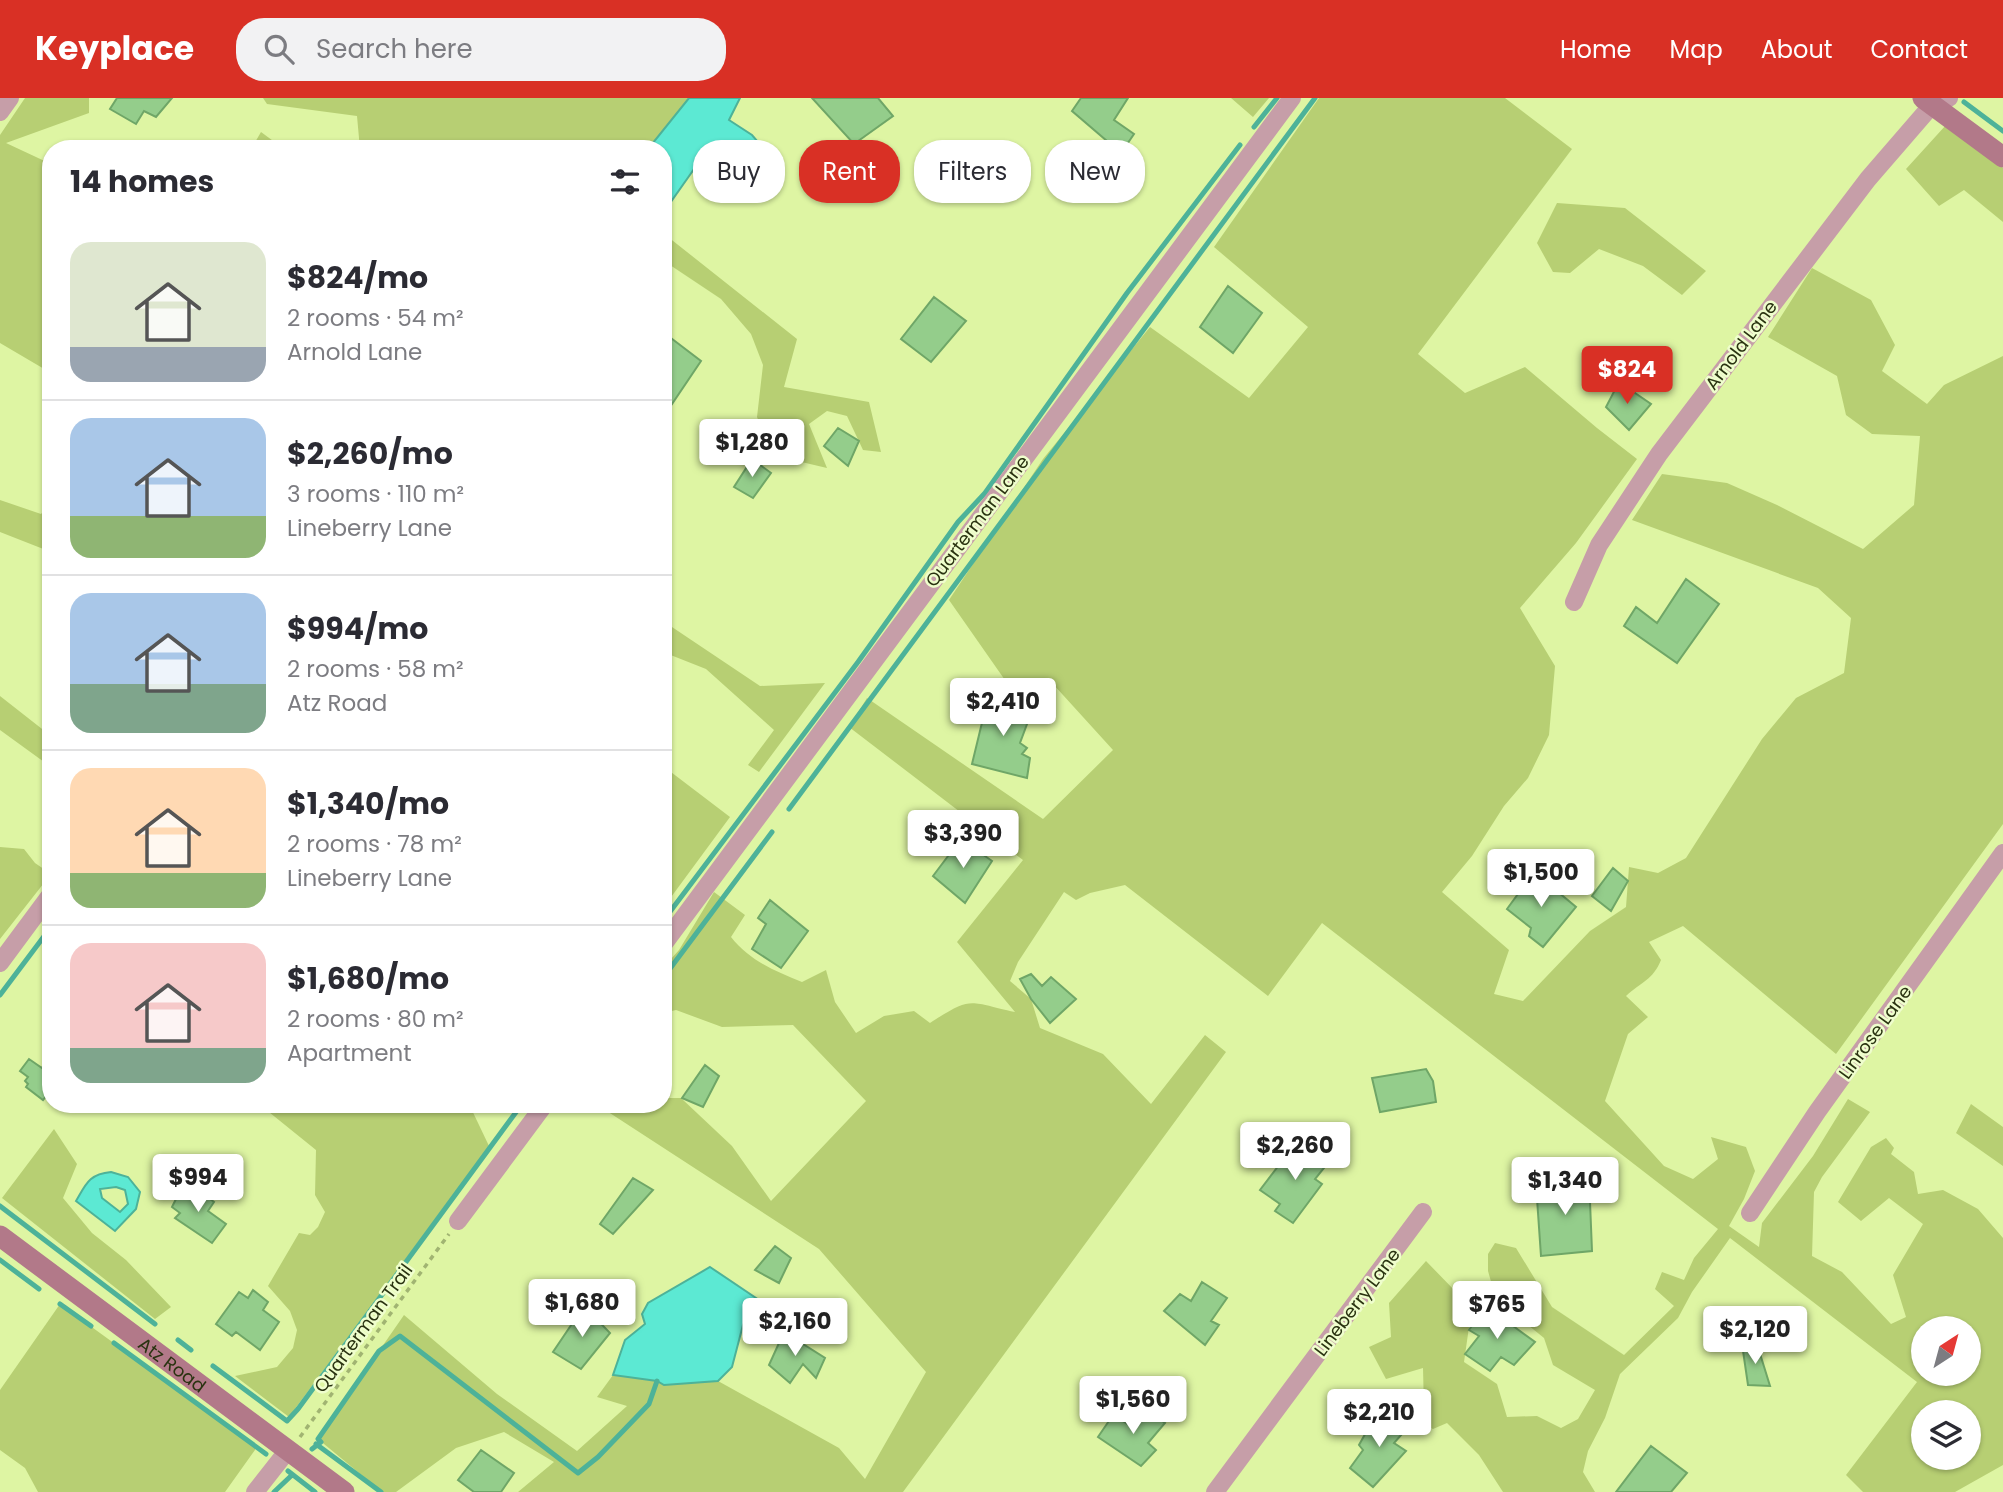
<!DOCTYPE html>
<meta charset="utf-8">
<style>
body{margin:0;font-family:Poppins,sans-serif;background:#f2f2f3;color:#2b2b33;height:100vh;display:flex;flex-direction:column;font-size:26px;white-space:nowrap}
*{box-sizing:border-box;margin:0}
p{font-size:23px;color:#7c7c81}
.icon{flex:none;width:38px;height:38px;fill:none;stroke:currentColor;stroke-width:2;stroke-linecap:round;stroke-linejoin:round}
.map{position:relative;flex:1;overflow:hidden}
.sheet{position:absolute;left:42px;top:42px;width:630px;height:973px;display:flex;flex-direction:column;background:#fff;border-radius:28px;box-shadow:0 2px 5px #0004}
.sheet>*{flex:none}
.banner{position:absolute;left:693px;top:42px;width:665px;height:63px;display:flex;gap:14px}
.needle{width:46px;rotate:36deg}
.tools{position:absolute;left:1911px;top:1218px;display:grid;gap:14px}
.tools a{display:grid;place-items:center;width:70px;height:70px;border-radius:50%;background:#fff;box-shadow:0 2px 5px #0004;font-size:35px}
.price{position:absolute;translate:-50% -60px;padding:0 16px;border-radius:7px;background:#fff;color:#222;font-size:23px;line-height:46px;filter:drop-shadow(0 2px 4px #0008)}
.price::after{content:'';position:absolute;left:50%;top:42px;width:21px;height:16px;margin-left:-10px;background:inherit;clip-path:polygon(0 0,100% 0,50% 100%)}
.price.on{background:#d93025;color:#fff}
ul{padding:0;list-style:none}
li{display:flex;align-items:center;gap:21px;height:175px;padding:0 28px}
li+li{border-top:2px solid #e1e1e2}
li span{display:grid;place-items:center;flex:none;width:196px;height:140px;border-radius:21px;color:#555}
li>.icon{margin-inline-start:auto}
span .icon{width:84px;height:84px;fill:#fffc;stroke-width:1}
li b{font-size:30px}
h2{display:flex;justify-content:space-between;align-items:center;height:84px;padding:0 28px;font-size:30px}
.tag{padding:0 24px;border-radius:28px;background:#fff;box-shadow:0 2px 5px #0004;font-size:24px;line-height:63px}
.tag.on{background:#d93025;color:#fff}
header{display:flex;align-items:center;gap:42px;box-sizing:border-box;height:98px;padding:0 35px;background:#d93025;color:#fff}
header strong{font-size:33px}
nav{display:flex;gap:38px;margin-inline-start:auto;font-size:24px}
.search{width:490px;height:63px;background:#f2f2f3;display:flex;align-items:center;gap:18px;box-sizing:border-box;padding:0 24px;border-radius:28px;color:#7c7c81;font-size:26px}
.map>svg:first-child{display:block}
</style>
<header>
<strong>Keyplace</strong>
<div class="search"><svg class="icon" aria-label="search" viewBox="0 0 24 24"><circle cx="10" cy="10" r="6"/><path d="M15 15l6 6"/></svg>Search here</div>
<nav><a>Home</a><a>Map</a><a>About</a><a>Contact</a></nav>
</header>
<div class="map">
<svg width="2003" height="1394" viewBox="0 0 2003 1394">
<rect width="100%" height="100%" fill="#def5a3"/>
<path fill="#b7cf73" fill-rule="evenodd" d="M25 0H89V15L6 45 51 66V275L0 245V37Z
M263 0H689L648 51H360L357 18 267 6Z
M1231 0H1269L1253 19Z
M1319 0H1505L1572 51 1418 256 1465 295 1525 269 1597 330 1637 361 1576 445 1520 510 1555 568 1549 637 1528 680 1504 708 1472 758 1442 794 1509 852 1494 896 1523 903 1590 833 1626 809 1629 769 1658 775 1686 760 1762 641 1796 600 1844 575 1851 520 1818 490 1632 422 1662 376 1727 385 1777 407 1863 451 1914 407 1920 338 1872 336 1846 317 1837 278 1768 239 1812 170 1871 202 1895 247 1882 273 1927 306 1944 287 2003 258V726L1836 956 1683 828 1649 844 1661 862C1653 882 1641 884 1626 898L1648 919 1628 936 1605 1003 1664 1068 1693 1081 1718 1061 1711 1039 1746 1049 1755 1073 1744 1101 1729 1128 1759 1149 1762 1125 1813 1058 1848 1001 1870 1014 1822 1079 1814 1094 1812 1158 1842 1174 1891 1226 1906 1219 1893 1177 1923 1126 1889 1100 1861 1123 1838 1104 1871 1049 1886 1040 1894 1050 1891 1056 1914 1074 1918 1096 1943 1092 1978 1111 2003 1140V1367L1955 1394H1863L1846 1377 1917 1284 1730 1140 1692 1194 1678 1220 1620 1276 1605 1320 1588 1353 1583 1374 1595 1394H1503L1479 1357 1447 1325 1433 1331 1412 1320 1424 1311 1423 1270 1386 1281 1369 1249 1391 1239 1389 1205 1426 1163 1458 1196 1470 1222 1464 1264 1497 1286 1507 1319 1537 1318 1561 1330 1578 1321 1595 1292 1553 1267 1544 1240 1496 1201 1488 1173V1156L1495 1145 1516 1150 1552 1209 1624 1257 1674 1208 1655 1191 1662 1174 1684 1182 1694 1160 1718 1131 1322 825 1268 898 1125 787 1090 795 1076 802 1064 794 1018 864 1010 883 1031 901 1040 930 1103 956 1151 1006 1205 937 1226 954 903 1394H518L554 1364 504 1334 456 1350 396 1394H382L318 1341 404 1217 497 1296 577 1353 627 1308 597 1299 613 1277 657 1283 664 1287 718 1283 839 1350 865 1381 926 1274 819 1151 596 1006H663V1000H681L732 1048 771 1103 866 1003 793 927 722 929 676 912 663 915V870L679 852 714 794 745 817 731 839C750 863 775 873 802 884L826 872 835 904 856 935 884 918 914 913 930 925C973 897 968 904 1015 914L957 844 1023 762 849 629 867 600 1043 721 1113 652 1053 586 1007 585 949 502 1043 361 1150 229 1249 300 1308 229 1214 149ZM1923 1230H1969V1276H1923ZM1923 1314H1969V1360H1923Z
M1946 27 2003 70V124L1964 92 1939 108 1906 71Z
M261 34 284 51H251Z
M1557 105 1625 110 1706 173 1682 197 1643 168 1599 151 1570 175 1553 174 1537 145Z
M663 135 797 241 784 289 869 304 881 354 863 352 847 318 827 313 809 326 827 370 793 362 768 347 757 319 763 267 751 236 721 201 667 165 663 168Z
M0 402 41 416 51 405V454L0 434Z
M663 523 760 588 825 585 759 674 748 667 774 632 706 571 663 554Z
M0 598 51 638V669L0 632Z
M663 668 730 719 663 810Z
M0 749 24 751 35 765 51 776 0 841Z
M259 1006H469L489 1048 289 1319 235 1278 277 1269 293 1250 297 1232 290 1213 268 1188 299 1135 310 1137 318 1129 325 1114 315 1097 316 1052Z
M1971 1006 2003 1029V1068L1956 1035Z
M54 1031 77 1066 63 1100 92 1135 126 1162 171 1209 155 1221 2 1100Z
M60 1206 257 1349 225 1394H38L25 1370 0 1352V1292Z"/>
<path fill="#5ce9d3" stroke="#4db299" stroke-width="2" fill-rule="evenodd" d="M689 0H740L729 22 752 37 764 51 758 68 747 79 730 73 710 58 699 64 663 115V51H648Z
M111 1074 128 1079 140 1094 136 1111 115 1133 76 1103C86 1086 89 1076 111 1074ZM116 1089 125 1092 128 1106 120 1114 102 1100 100 1091Z
M710 1169 759 1202 743 1227 732 1269 718 1283 664 1287 657 1283 613 1277 625 1242 645 1226 642 1216 648 1205Z"/>
<g fill="none" stroke-linecap="round" stroke-linejoin="round">
<path stroke="#4db299" stroke-width="5" d="M1964 4 2003 33
M1254 29 1277 0
M789 711 1315 0
M663 823 858 564 958 424 985 395 1127 195 1240 47
M663 880 772 734
M0 897 51 829
M0 1108 155 1226
M0 1162 39 1191
M60 1206 91 1228
M178 1242 191 1252
M114 1245 266 1356
M213 1268 287 1323 298 1311 522 1006
M316 1346 381 1394
M312 1351 321 1344 318 1341 379 1253 400 1238 578 1375 598 1359 649 1306 657 1283
M288 1373 315 1394
M274 1394 292 1377"/>
</g>
<path fill="#94cd8b" stroke="#6fa667" stroke-width="2" d="M117 0H172L156 19 144 13 136 26 110 11Z
M812 0H878L893 18 854 46Z
M1081 0H1128L1114 22 1134 36 1121 55 1072 13Z
M1228 188 1262 215 1233 255 1200 229Z
M934 199 966 223 931 264 901 241Z
M663 234 701 263 672 306 663 299Z
M1619 284 1651 306 1629 332 1606 309Z
M838 330 859 343 848 368 824 348Z
M752 361 771 375 753 400 734 389Z
M1686 481 1719 506 1677 565 1624 528 1636 509 1657 525Z
M988 600 1033 610 1020 645 1027 650 1022 656 1030 660 1027 680 972 666Z
M961 741 992 763 965 805 933 778Z
M1613 770 1628 783 1611 813 1592 798Z
M1534 774 1576 809 1543 849 1529 838 1531 830 1507 811Z
M770 802 808 833 781 870 752 851 766 826 758 820Z
M1031 876 1042 888 1051 879 1076 901 1050 925 1031 901 1020 881Z
M51 957V992L43 1002 26 989 28 986 25 983 28 979 20 973 29 961 42 970Z
M705 967 719 978 703 1009 682 1000Z
M1426 971 1433 983 1436 1004 1380 1014 1372 980Z
M1295 1046 1299 1050 1302 1046 1328 1065 1315 1081 1322 1086 1293 1125 1275 1113 1280 1106 1260 1092Z
M1589 1079 1592 1153 1541 1158 1536 1086Z
M633 1080 653 1092 613 1136 600 1126Z
M193 1088 214 1104 208 1113 226 1126 212 1145 175 1120 180 1115 172 1109 178 1097 183 1100Z
M775 1148 791 1160 779 1185 755 1172Z
M1202 1184 1227 1200 1211 1223 1219 1227 1205 1247 1164 1213 1180 1196 1191 1203Z
M253 1192 268 1204 263 1212 279 1224 260 1252 236 1234 232 1238 216 1226 239 1194 248 1200Z
M584 1208 610 1235 581 1271 553 1254Z
M1486 1208 1535 1244 1514 1267 1501 1259 1490 1273 1465 1256 1479 1238 1469 1232Z
M784 1234 825 1260 816 1280 803 1266 790 1285 769 1267Z
M1742 1246H1757L1770 1288 1748 1287Z
M1142 1309 1165 1325 1148 1345 1156 1352 1141 1368 1098 1339 1113 1317 1129 1327Z
M1378 1313 1409 1328 1394 1345 1406 1353 1373 1389 1350 1370 1363 1352 1359 1347Z
M1651 1348 1687 1375 1671 1394H1616Z
M481 1352 514 1375 501 1394H474L458 1382Z"/>
<g fill="none" stroke-linecap="round" stroke-linejoin="round">
<path stroke="#a1b472" stroke-width="3.5" stroke-dasharray="5 5" stroke-linecap="butt" d="M300 1339 449 1136"/>
<path stroke="#c69ea8" stroke-width="18" d="M0 14 10 0
M1574 504 1599 447 1659 356 1868 81 1932 7 1949 0
M663 847 1292 0
M0 865 51 796
M1750 1115 1817 1014 2003 755
M458 1123 545 1006
M255 1394 288 1352
M1215 1394 1423 1114"/>
<g stroke="#b27989" stroke-width="21">
<path d="M1923 0 2003 59"/>
<path id="s1" d="M0 1138 344 1394"/>
</g>
</g>
<g text-anchor="middle" dominant-baseline="central" stroke-width="5" stroke-linejoin="round" paint-order="stroke">
<g font-size="18" fill="#2a3311" stroke="#effecd">
<text transform="translate(1741 247) rotate(-53)">Arnold Lane</text>
<text transform="translate(977 423) rotate(-53)">Quarterman Lane</text>
<text transform="translate(1875 934) rotate(-54)">Linrose Lane</text>
<text transform="translate(1357 1204) rotate(-53)">Lineberry Lane</text>
<text transform="translate(363 1230) rotate(-54)">Quarterman Trail</text>
<text stroke="none"><textPath href="#s1" startOffset="215">Atz Road</textPath></text>
</g>
</g>
</svg>
<div class="tools">
<a><svg class="needle" viewBox="-14 -14 28 28"><path d="M0-13l5 13h-10z" fill="#e53935"/><path d="M0 13l5-13h-10z" fill="#7c7c81"/></svg></a>
<a><svg class="icon" aria-label="layers" viewBox="0 0 24 24"><path d="M12 4l9 5-9 5-9-5zM3 14l9 5 9-5"/></svg></a>
</div>
<b class="price on" style="left:1627px;top:308px">$824</b>
<b class="price" style="left:752px;top:381px">$1,280</b>
<b class="price" style="left:1003px;top:640px">$2,410</b>
<b class="price" style="left:963px;top:772px">$3,390</b>
<b class="price" style="left:1541px;top:811px">$1,500</b>
<b class="price" style="left:1295px;top:1084px">$2,260</b>
<b class="price" style="left:198px;top:1116px">$994</b>
<b class="price" style="left:1565px;top:1119px">$1,340</b>
<b class="price" style="left:582px;top:1241px">$1,680</b>
<b class="price" style="left:1497px;top:1243px">$765</b>
<b class="price" style="left:795px;top:1260px">$2,160</b>
<b class="price" style="left:1755px;top:1268px">$2,120</b>
<b class="price" style="left:1133px;top:1338px">$1,560</b>
<b class="price" style="left:1379px;top:1351px">$2,210</b>
<div class="banner">
<a class="tag">Buy</a>
<a class="tag on">Rent</a>
<a class="tag">Filters</a>
<a class="tag">New</a>
</div>
<section class="sheet">
<h2>14 homes<svg class="icon" aria-label="filters" viewBox="0 0 24 24"><path d="M4 7h16M4 17h16"/><circle cx="9" cy="7" r="2"/><circle cx="15" cy="17" r="2"/></svg></h2>
<ul>
<li><span style="background:linear-gradient(#dfe7d0 75%,#9aa5b1 0)"><svg class="icon" aria-label="home" viewBox="0 0 24 24"><path d="M3 11l9-7 9 7M6 9v11h12V9"/></svg></span><div><b>$824/mo</b><p>2 rooms · 54 m²</p><p>Arnold Lane</p></div></li>
<li><span style="background:linear-gradient(#a9c7e8 70%,#8fb573 0)"><svg class="icon" aria-label="home" viewBox="0 0 24 24"><path d="M3 11l9-7 9 7M6 9v11h12V9"/></svg></span><div><b>$2,260/mo</b><p>3 rooms · 110 m²</p><p>Lineberry Lane</p></div></li>
<li><span style="background:linear-gradient(#a9c7e8 65%,#7fa58c 0)"><svg class="icon" aria-label="home" viewBox="0 0 24 24"><path d="M3 11l9-7 9 7M6 9v11h12V9"/></svg></span><div><b>$994/mo</b><p>2 rooms · 58 m²</p><p>Atz Road</p></div></li>
<li><span style="background:linear-gradient(#ffd9b3 75%,#8fb573 0)"><svg class="icon" aria-label="home" viewBox="0 0 24 24"><path d="M3 11l9-7 9 7M6 9v11h12V9"/></svg></span><div><b>$1,340/mo</b><p>2 rooms · 78 m²</p><p>Lineberry Lane</p></div></li>
<li><span style="background:linear-gradient(#f6c9c9 75%,#7fa58c 0)"><svg class="icon" aria-label="home" viewBox="0 0 24 24"><path d="M3 11l9-7 9 7M6 9v11h12V9"/></svg></span><div><b>$1,680/mo</b><p>2 rooms · 80 m²</p><p>Apartment</p></div></li>
</ul>
</section>
</div>
